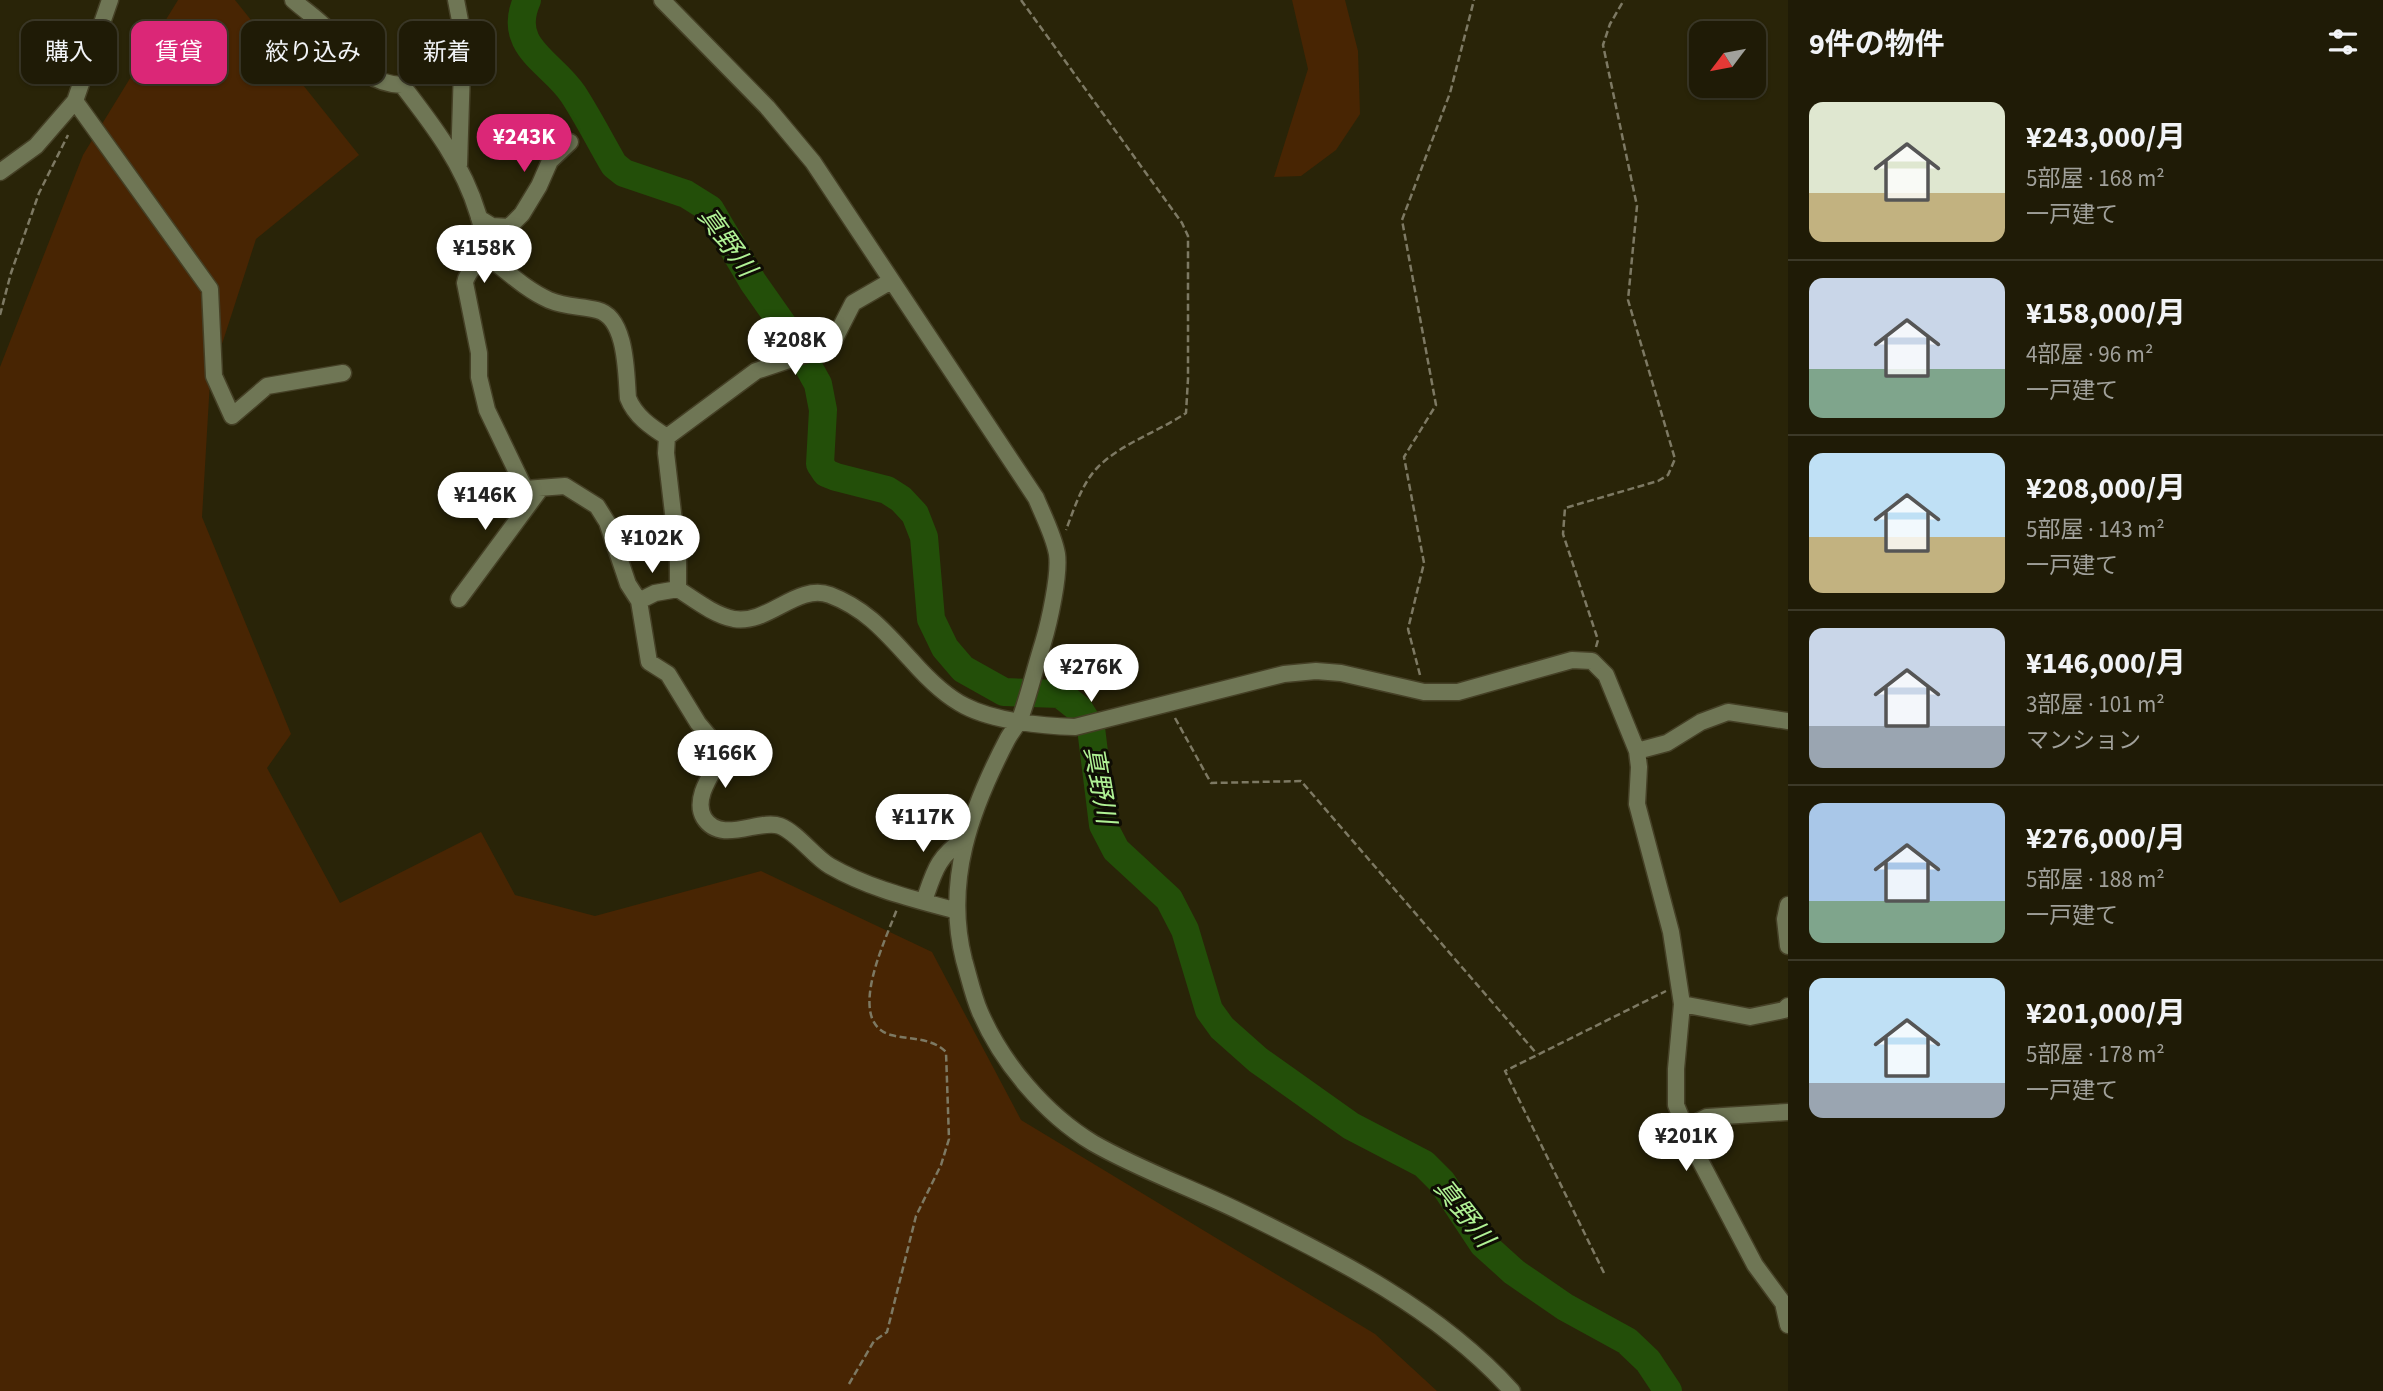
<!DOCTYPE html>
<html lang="ja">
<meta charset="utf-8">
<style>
body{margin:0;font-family:"Source Sans 3","Noto Sans JP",sans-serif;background:#2c2814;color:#f1f3f6;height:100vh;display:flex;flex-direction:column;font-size:26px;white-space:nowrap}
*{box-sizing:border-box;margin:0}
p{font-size:23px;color:#a1a19b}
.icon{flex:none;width:38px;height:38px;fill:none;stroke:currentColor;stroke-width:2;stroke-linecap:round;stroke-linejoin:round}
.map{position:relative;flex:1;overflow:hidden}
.panel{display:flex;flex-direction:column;background:#1f1b06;width:595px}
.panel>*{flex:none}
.guide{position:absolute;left:21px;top:21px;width:665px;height:63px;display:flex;gap:14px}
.needle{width:46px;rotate:238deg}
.controls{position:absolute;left:1689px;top:21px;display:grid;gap:14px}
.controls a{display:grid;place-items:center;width:77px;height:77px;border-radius:14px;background:#1f1b06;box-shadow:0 2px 5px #0004,0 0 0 2px #3c3928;font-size:35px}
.price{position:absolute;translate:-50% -60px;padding:0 16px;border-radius:24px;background:#fff;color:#222;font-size:23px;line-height:46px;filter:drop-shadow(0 2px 4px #0008)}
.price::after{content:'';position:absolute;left:50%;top:42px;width:21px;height:16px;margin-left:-10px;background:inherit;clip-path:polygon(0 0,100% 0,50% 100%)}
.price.on{background:#db2777;color:#fff}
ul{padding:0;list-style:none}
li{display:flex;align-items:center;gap:21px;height:175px;padding:0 21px}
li+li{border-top:2px solid #3c3928}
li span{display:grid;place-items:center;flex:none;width:196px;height:140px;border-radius:14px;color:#555}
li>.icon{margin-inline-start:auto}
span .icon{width:84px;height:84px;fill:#fffc;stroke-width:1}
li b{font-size:30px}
h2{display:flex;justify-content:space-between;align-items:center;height:84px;padding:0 21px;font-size:30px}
.chip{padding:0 24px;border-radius:14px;background:#1f1b06;box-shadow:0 2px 5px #0004,0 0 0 2px #3c3928;font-size:24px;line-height:63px}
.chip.on{background:#db2777;color:#fff}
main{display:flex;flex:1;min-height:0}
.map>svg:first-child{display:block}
</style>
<main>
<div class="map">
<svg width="1788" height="1391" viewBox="0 0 1788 1391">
<rect width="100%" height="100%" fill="#292408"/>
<path fill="#482503" d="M178 0H235L359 155 256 239 210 381 202 517 291 734 267 768 340 903 481 832 515 895 595 916 761 871 932 952 1021 1120 1375 1334 1437 1391H0V367L83 155Z
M1292 0H1345L1358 51 1360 114 1336 150 1301 176 1274 177 1308 69Z"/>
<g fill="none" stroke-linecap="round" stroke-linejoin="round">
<path stroke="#234f09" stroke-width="28" d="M527 0C506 47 552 62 573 94 588 117 600 141 614 165L624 173 686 194 710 209 753 282 793 339 818 384 823 410 820 464 826 473 836 477 887 490 901 499 915 514 924 537 931 619 945 648 963 669 1004 692 1060 694 1079 709 1091 728 1103 825 1116 850 1169 899 1185 930 1209 1010 1222 1028 1258 1060 1351 1126 1424 1164 1442 1182 1483 1244 1514 1272 1565 1307 1627 1341 1648 1361 1668 1391"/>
<g stroke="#454026" stroke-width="19">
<path id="minor" d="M293 0C304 10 317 18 327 29 352 55 361 83 402 85 433 125 463 164 478 214 481 224 485 236 485 246 484 260 467 269 465 283L479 353V377L487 410 525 489 565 486 597 506 607 522 628 584 639 601 649 662 668 674 698 723 723 753C714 771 692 798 704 818 721 845 760 818 780 826 798 833 814 857 830 866 870 889 914 899 957 911
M456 0 463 36 459 165
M662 0 767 107 813 162 1036 498C1043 515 1054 536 1057 554 1060 575 1049 623 1043 643 1035 668 1029 695 1020 719 1017 726 1011 732 1007 740 971 809 944 881 964 960 969 977 973 996 980 1012 1002 1063 1045 1114 1093 1143 1140 1170 1192 1188 1241 1212 1338 1259 1439 1310 1512 1391
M75 101 210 289 214 376 232 416 267 386 343 373
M0 172 36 146 75 101 110 0
M479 218 492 226 509 227 522 214 539 186 550 161 570 142
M483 253C505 269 524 289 549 300 565 307 581 306 597 310 627 317 626 374 628 398 635 416 651 427 667 437L666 453 678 556V589C695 600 714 615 734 619 768 625 797 583 830 595 867 609 887 634 912 661 927 678 945 696 965 706 994 721 1042 726 1075 727L1284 674 1316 671 1341 673 1424 692H1458L1572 660 1592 661 1606 675 1637 751 1639 767 1637 804 1671 932 1682 1004 1676 1069V1105L1694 1149 1755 1265 1783 1303 1788 1325
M667 437 756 371 831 346 853 303 891 281
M459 599 541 488
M639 601 655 593 678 589
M1637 751 1667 743 1701 722 1728 712 1788 721
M924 901C935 869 937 858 966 837
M1788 905 1785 919 1788 946
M1682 1004 1750 1017 1784 1010 1788 1006
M1685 1128 1707 1117 1788 1112"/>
</g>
<path stroke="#7d7963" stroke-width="2.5" stroke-dasharray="7 3.5" stroke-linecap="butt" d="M1021 0 1182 223 1188 236V379L1186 413C1158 432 1122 443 1098 467 1082 483 1074 509 1066 530
M0 315 11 273 39 193 68 135
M1596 647 1598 640 1563 534 1565 508 1658 481 1668 475 1675 459 1628 300 1637 206 1603 45 1610 24 1624 0
M1420 675 1408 629 1424 563 1404 457 1436 405 1402 220 1450 93 1474 0
M1175 718 1211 783 1301 781 1537 1054
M1604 1273 1505 1071 1666 991
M849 1384 874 1341 887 1332 916 1216 941 1165 949 1139 946 1052C931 1037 910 1040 891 1035 844 1022 887 937 897 909"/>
<use href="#minor" stroke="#6f7655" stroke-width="16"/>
</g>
<g text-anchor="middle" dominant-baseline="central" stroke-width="6" stroke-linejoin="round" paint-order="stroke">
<g font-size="26" font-style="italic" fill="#b0f295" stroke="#0f0d04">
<text transform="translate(727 242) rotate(54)">真野川</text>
<text transform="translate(1100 785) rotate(80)">真野川</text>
<text transform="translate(1464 1213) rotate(52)">真野川</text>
</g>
</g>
</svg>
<div class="controls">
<a><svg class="needle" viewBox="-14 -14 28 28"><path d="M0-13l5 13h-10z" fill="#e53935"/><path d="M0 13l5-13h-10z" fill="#a1a19b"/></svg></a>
</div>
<b class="price on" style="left:524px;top:174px">¥243K</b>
<b class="price" style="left:484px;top:285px">¥158K</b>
<b class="price" style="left:795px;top:377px">¥208K</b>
<b class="price" style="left:485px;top:532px">¥146K</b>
<b class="price" style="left:652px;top:575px">¥102K</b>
<b class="price" style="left:1091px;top:704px">¥276K</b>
<b class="price" style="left:725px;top:790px">¥166K</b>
<b class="price" style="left:923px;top:854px">¥117K</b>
<b class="price" style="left:1686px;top:1173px">¥201K</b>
<div class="guide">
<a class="chip">購入</a>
<a class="chip on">賃貸</a>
<a class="chip">絞り込み</a>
<a class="chip">新着</a>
</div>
</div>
<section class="panel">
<h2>9件の物件<svg class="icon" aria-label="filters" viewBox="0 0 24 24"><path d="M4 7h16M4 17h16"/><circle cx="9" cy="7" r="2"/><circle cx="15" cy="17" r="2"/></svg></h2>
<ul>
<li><span style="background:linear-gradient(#dfe7d0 65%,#c2b280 0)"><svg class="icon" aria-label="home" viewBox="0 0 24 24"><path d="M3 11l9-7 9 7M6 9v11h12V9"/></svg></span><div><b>¥243,000/月</b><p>5部屋 · 168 m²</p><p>一戸建て</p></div></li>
<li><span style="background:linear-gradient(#c9d6e8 65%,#7fa58c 0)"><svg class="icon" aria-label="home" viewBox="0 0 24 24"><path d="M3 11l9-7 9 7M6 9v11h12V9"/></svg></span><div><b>¥158,000/月</b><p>4部屋 · 96 m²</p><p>一戸建て</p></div></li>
<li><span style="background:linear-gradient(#bfe0f5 60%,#c2b280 0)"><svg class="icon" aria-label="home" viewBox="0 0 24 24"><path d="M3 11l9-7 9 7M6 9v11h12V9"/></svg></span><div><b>¥208,000/月</b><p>5部屋 · 143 m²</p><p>一戸建て</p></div></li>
<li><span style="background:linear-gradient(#c9d6e8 70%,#9aa5b1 0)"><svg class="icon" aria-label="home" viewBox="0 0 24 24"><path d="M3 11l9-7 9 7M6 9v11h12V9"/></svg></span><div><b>¥146,000/月</b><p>3部屋 · 101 m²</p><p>マンション</p></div></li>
<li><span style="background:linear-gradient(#a9c7e8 70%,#7fa58c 0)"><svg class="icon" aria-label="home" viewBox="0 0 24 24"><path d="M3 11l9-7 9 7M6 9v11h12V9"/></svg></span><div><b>¥276,000/月</b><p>5部屋 · 188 m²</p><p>一戸建て</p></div></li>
<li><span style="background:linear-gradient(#bfe0f5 75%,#9aa5b1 0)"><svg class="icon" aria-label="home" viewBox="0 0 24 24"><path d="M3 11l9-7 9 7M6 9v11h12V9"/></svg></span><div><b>¥201,000/月</b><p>5部屋 · 178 m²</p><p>一戸建て</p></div></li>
</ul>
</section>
</main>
